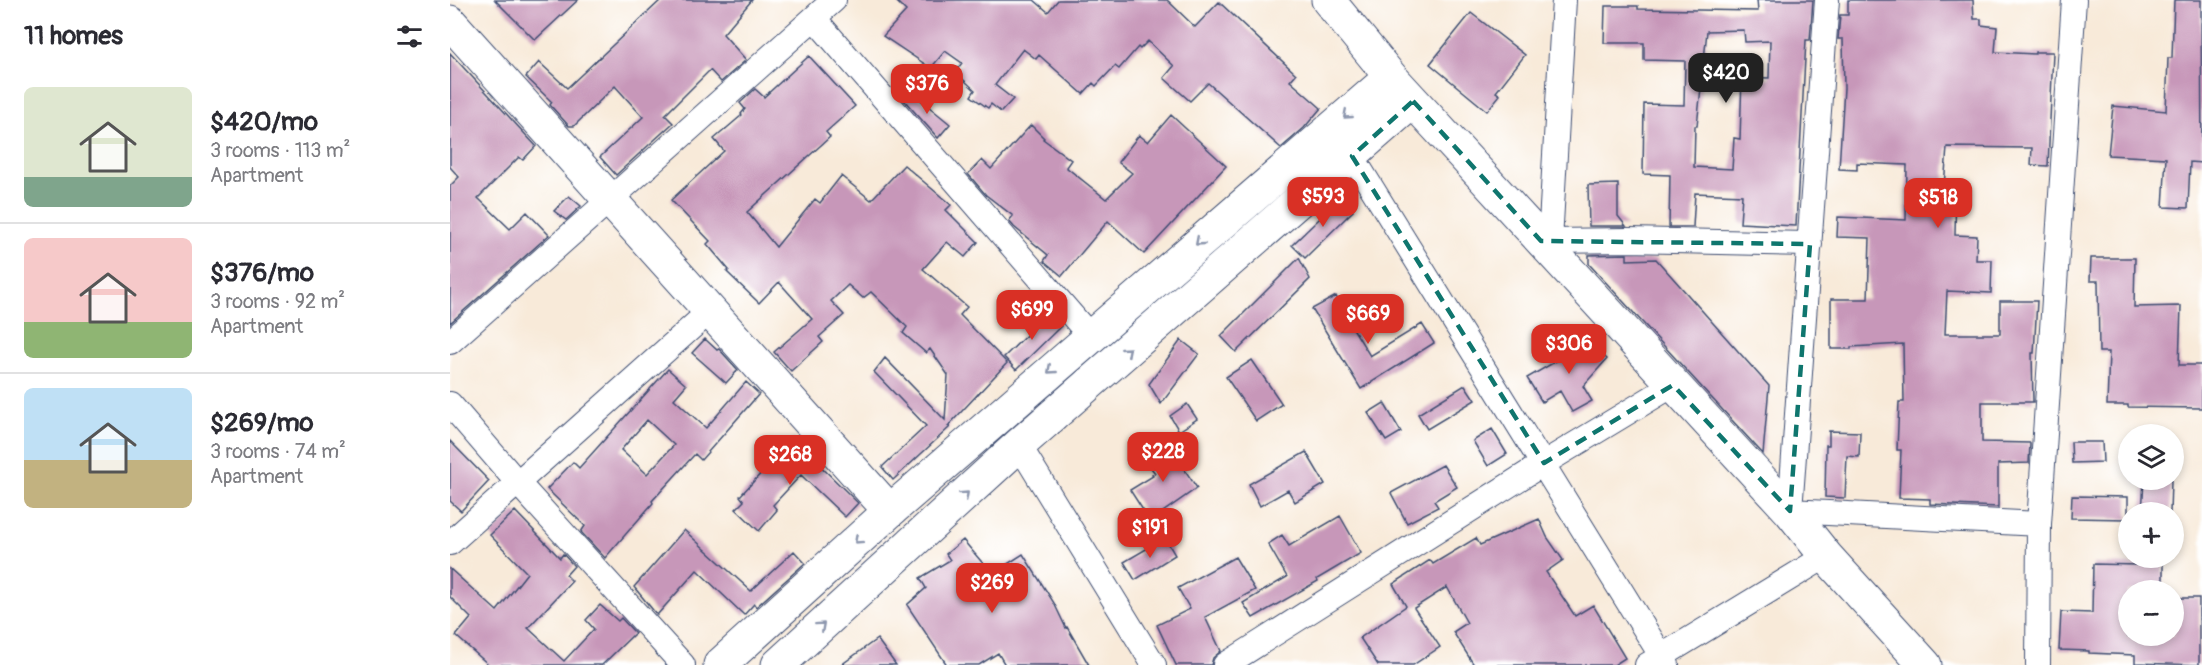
<!DOCTYPE html>
<meta charset="utf-8">
<style>
body{margin:0;font-family:Pangolin,sans-serif;background:#f2f2f3;color:#2b2b33;height:100vh;display:flex;flex-direction:column;font-size:22px;white-space:nowrap}
*{box-sizing:border-box;margin:0}
p{font-size:20px;color:#7c7c81}
.icon{flex:none;width:33px;height:33px;fill:none;stroke:currentColor;stroke-width:2;stroke-linecap:round;stroke-linejoin:round}
.map{position:relative;flex:1;overflow:hidden}
.panel{display:flex;flex-direction:column;background:#fff;width:450px}
.panel>*{flex:none}
.controls{position:absolute;left:1668px;top:424px;display:grid;gap:12px}
.controls a{display:grid;place-items:center;width:66px;height:66px;border-radius:50%;background:#fff;box-shadow:0 3px 9px #0003;font-size:30px}
.price{position:absolute;translate:-50% -51px;padding:0 14px;border-radius:12px;background:#d93025;color:#fff;font-size:20px;line-height:39px;filter:drop-shadow(0 2px 3px #0008)}
.price::after{content:'';position:absolute;left:50%;top:36px;width:18px;height:14px;margin-left:-9px;background:inherit;clip-path:polygon(0 0,100% 0,50% 100%)}
.price.on{background:#222;color:#fff}
ul{padding:0;list-style:none}
li{display:flex;align-items:center;gap:18px;height:150px;padding:0 24px}
li+li{border-top:2px solid #e1e1e2}
li span{display:grid;place-items:center;flex:none;width:168px;height:120px;border-radius:9px;color:#555}
li>.icon{margin-inline-start:auto}
span .icon{width:72px;height:72px;fill:#fffc;stroke-width:1}
li b{font-size:26px}
h2{display:flex;justify-content:space-between;align-items:center;height:72px;padding:0 24px;font-size:26px}
main{display:flex;flex:1;min-height:0}
.map>svg:first-child{display:block}
</style>
<main>
<section class="panel">
<h2>11 homes<svg class="icon" aria-label="filters" viewBox="0 0 24 24"><path d="M4 7h16M4 17h16"/><circle cx="9" cy="7" r="2"/><circle cx="15" cy="17" r="2"/></svg></h2>
<ul>
<li><span style="background:linear-gradient(#dfe7d0 75%,#7fa58c 0)"><svg class="icon" aria-label="home" viewBox="0 0 24 24"><path d="M3 11l9-7 9 7M6 9v11h12V9"/></svg></span><div><b>$420/mo</b><p>3 rooms · 113 m²</p><p>Apartment</p></div></li>
<li><span style="background:linear-gradient(#f6c9c9 70%,#8fb573 0)"><svg class="icon" aria-label="home" viewBox="0 0 24 24"><path d="M3 11l9-7 9 7M6 9v11h12V9"/></svg></span><div><b>$376/mo</b><p>3 rooms · 92 m²</p><p>Apartment</p></div></li>
<li><span style="background:linear-gradient(#bfe0f5 60%,#c2b280 0)"><svg class="icon" aria-label="home" viewBox="0 0 24 24"><path d="M3 11l9-7 9 7M6 9v11h12V9"/></svg></span><div><b>$269/mo</b><p>3 rooms · 74 m²</p><p>Apartment</p></div></li>
</ul>
</section>
<div class="map">
<svg width="1752" height="665" viewBox="0 0 1752 665">
<rect width="100%" height="100%" fill="#fff"/>
<filter id="ink" filterUnits="userSpaceOnUse"><feTurbulence type="fractalNoise" baseFrequency=".0167" numOctaves="2"/><feDisplacementMap in="SourceGraphic" scale="12" xChannelSelector="R" yChannelSelector="G"/><feConvolveMatrix kernelMatrix="1 2 1 2 8 2 1 2 1" color-interpolation-filters="sRGB"/></filter>
<filter id="wash" filterUnits="userSpaceOnUse"><feTurbulence type="fractalNoise" baseFrequency=".008" numOctaves="4" result="noise"/><feDisplacementMap in="SourceGraphic" scale="24" xChannelSelector="R" yChannelSelector="G"/><feGaussianBlur stdDeviation="1.35" result="paint"/><feColorMatrix in="noise" values="0 0 0 0 0 0 0 0 0 0 0 0 0 0 0 0 0 1.4 0 .05"/><feComposite in="paint" operator="in"/></filter>
<g filter="url(#wash)">
<rect width="100%" height="100%" fill="#f8ead9"/>
<g id="blocks">
<path fill="#c797b9" fill-rule="evenodd" d="M45 0H128L85 40Z
M211 0H302L273 34 296 60 271 82 260 70 215 115 223 123 166 175 150 157 193 117 165 86 124 126H119L100 105 102 102 76 77 89 62 117 88Z
M445 0H584L598 12 608 0H717L745 27 769 2 846 74 840 81 871 108 854 128 831 148 758 83 740 101 714 78 724 66 698 41 690 49 688 47 669 69 665 66 646 86 643 83 633 94 589 55 586 59 573 49 545 85 563 99 551 112 541 104 538 108 521 96 525 90 505 72 512 63 495 51 481 68 433 36 456 11Z
M1307 0H1363L1360 40H1356L1346 226 1290 223 1292 195 1245 193 1243 227H1219L1220 175 1193 174 1194 104 1234 105 1235 61 1194 60V43H1154L1155 6H1188V9L1308 11ZM1294 30 1295 42 1320 41 1319 78 1292 77 1290 139 1284 138 1282 169 1244 167 1245 126H1247L1257 31Z
M1398 0H1523L1524 19H1531V25L1547 27 1545 52 1585 54V52H1603L1598 166 1581 165 1582 148 1497 147 1494 187 1506 186 1505 235 1527 236 1526 260H1542L1541 293 1497 291 1495 334H1550V301H1587L1584 353H1582L1583 402H1532V442L1580 443 1579 463 1548 464V507L1480 504V499L1449 498 1451 450H1447L1449 402H1454L1453 344 1401 347V349H1381V299H1418L1420 238 1387 237 1388 217 1456 220 1457 165 1407 163V170L1389 169 1394 88 1393 39H1388L1390 15H1398Z
M1724 0H1751L1752 163 1740 162 1738 208 1713 207 1716 158 1658 155 1663 106 1716 111 1718 58H1722Z
M1021 13 1075 55 1046 92 1050 95 1037 111 980 64Z
M0 53 86 146 73 160 69 157 28 198 60 229 77 212 99 235 0 323V186L9 177 0 167Z
M359 56 405 106 376 132 380 137 297 212 326 247 365 199 370 203 391 176 421 200 454 165 501 205 496 210 528 242 515 257 497 242 473 269 517 307 510 315 557 363 498 426 500 427 443 480 432 467 476 426 424 372 435 358 495 420 498 375 480 349 476 353 453 333 457 327 421 292 413 298 398 285 381 301 394 315 369 337 373 342 341 371 324 352 362 319 329 282 309 303 277 272 279 270 257 244 260 241 221 200 274 151 264 139 292 115 291 114 295 109 290 103 305 89 314 97Z
M461 92 500 124 488 138 454 100Z
M721 115 776 166 694 254 658 221 612 276 594 261 598 255 564 227 559 221 563 216 536 195 518 174 532 160 541 169 581 125 594 138 593 139 621 160 616 167 656 199 682 173 668 162 689 135 698 142Z
M1168 184V216L1176 226H1139L1138 185Z
M119 196 131 206 116 220 104 211Z
M891 198 903 211 855 258 842 245Z
M1177 254V260L1206 259 1319 386 1313 454 1139 264V255Z
M849 258 860 279 786 352 771 336Z
M1641 258H1685L1684 307 1731 306 1729 365H1752V408L1678 407V405H1657L1659 352H1649L1648 281H1640Z
M886 296 896 317 920 356 972 324 984 343 911 389 862 309Z
M599 313 611 326 566 370 554 357Z
M1134 337 1157 359 1133 386 1142 401 1122 412 1110 391 1092 402 1077 378 1117 355Z
M255 339 267 350 269 349 288 370 276 383 242 353Z
M731 340 749 354 711 404 699 384Z
M802 360 832 404 806 421 776 377Z
M218 369 236 385 224 399 256 428 296 382 309 394 251 460 245 454 202 501 203 503 155 558 131 532 135 526 97 489 123 462 129 468ZM197 420 224 445 197 474 171 450Z
M1015 385 1025 400 977 429 968 414Z
M934 403 951 432 936 441 918 413Z
M737 404 747 419 729 431 720 416Z
M1042 429 1057 454 1038 466 1023 441Z
M1379 431 1410 432 1409 457 1397 456 1395 498 1375 497 1376 445H1379Z
M343 439 408 503 395 517 351 475 323 505 327 510 309 531 286 509 294 501 290 496Z
M0 441 39 481 11 511 0 501Z
M716 442 747 488 700 521 680 490 703 476 702 474 705 473 694 459Z
M1621 442H1652L1653 462 1622 463Z
M856 452 875 484 845 502 838 490 810 506 799 484Z
M993 465 1007 487 984 501 988 507 957 523 941 493Z
M1694 480H1721L1720 513H1692Z
M1622 496 1678 497V519L1621 518Z
M65 511 110 558 113 554 124 566 116 575 122 581 78 628 114 661 144 629 136 620 150 605 168 621 171 618 185 633 152 665H39L6 636 21 618 0 597V569L47 611 77 573 40 535Z
M890 516 911 553 867 579 868 581 803 618 793 603 837 577 818 544 832 535 839 546Z
M1089 519 1097 537 1113 560 1096 572 1125 616 1143 605 1175 658 1164 665H1024L1003 632 1017 623 997 587 964 608 990 647 963 665H928L910 638 956 606 943 584 980 560 983 564 1026 538 1030 545Z
M234 530 301 591 344 551 355 563 306 607 304 604 294 615 247 570 207 615 184 587Z
M715 538 725 555 685 580 674 562Z
M513 540 542 574 573 554 604 603 616 628 617 627 639 665H555L548 653 529 665H497L457 605 476 588 470 578 500 560 496 554Z
M785 557 805 590 755 617 771 651 763 658 761 665H726L707 625 740 609 728 588Z
M1689 558H1713V591H1678V636H1724V598H1749V665L1685 663V655L1639 653V651L1609 650 1611 612 1642 613 1643 564 1689 565Z
M427 639 446 665H391Z"/>
</g>
</g>
<g filter="url(#ink)">
<use href="#blocks" fill-opacity="0" stroke="#3c4b70" stroke-width="1.5"/>
<g fill="none" stroke-linecap="round" stroke-linejoin="round">
<g stroke="#3c4b70" stroke-width="26">
<path id="street" d="M1377 0 1340 511 1589 524
M364 18 640 336
M902 156 1217 665
M1100 241 1179 240 1360 244
M1096 246 1100 241 1114 0
M0 342 384 0
M0 404 67 482 233 665
M569 445 704 665
M0 543 260 311
M775 665 1094 463 1223 385
M1197 665 1376 556
M1588 665 1589 524 1624 0"/>
</g>
<g stroke="#3c4b70" stroke-width="35">
<path id="secondary" d="M878 0 941 77 1340 511 1376 556 1475 665
M0 22 440 511
M270 665 440 511 941 77
M328 665 569 445 963 101"/>
</g>
<use href="#street" stroke="#fff" stroke-width="24"/>
<use href="#secondary" stroke="#fff" stroke-width="33"/>
</g>
<defs><path id="oneway-chevron" d="M-2-3.5L2.5 0L-2 3.5" fill="none" stroke-width="1.6" stroke-linecap="round" stroke-linejoin="round" transform="scale(1.5)"/></defs>
<g stroke="#8d97ae">
<use href="#oneway-chevron" transform="translate(897 115) rotate(139)"/>
<use href="#oneway-chevron" transform="translate(749 242) rotate(139)"/>
<use href="#oneway-chevron" transform="translate(677 351) rotate(-41)"/>
<use href="#oneway-chevron" transform="translate(601 370) rotate(139)"/>
<use href="#oneway-chevron" transform="translate(515 495) rotate(-42)"/>
<use href="#oneway-chevron" transform="translate(408 540) rotate(138)"/>
<use href="#oneway-chevron" transform="translate(371 626) rotate(-42)"/>
</g>
</g>
<path fill="none" stroke="#0f766e" stroke-width="4.5" stroke-dasharray="12 8" stroke-linejoin="round" d="M963 101 1091 241 1360 244 1340 511 1223 385 1094 463 902 156Z"/>
</svg>
<div class="controls">
<a><svg class="icon" aria-label="layers" viewBox="0 0 24 24"><path d="M12 4l9 5-9 5-9-5zM3 14l9 5 9-5"/></svg></a>
<a>+</a>
<a>−</a>
</div>
<b class="price on" style="left:1276px;top:104px">$420</b>
<b class="price" style="left:477px;top:115px">$376</b>
<b class="price" style="left:873px;top:228px">$593</b>
<b class="price" style="left:1488px;top:229px">$518</b>
<b class="price" style="left:582px;top:341px">$699</b>
<b class="price" style="left:918px;top:345px">$669</b>
<b class="price" style="left:1119px;top:375px">$306</b>
<b class="price" style="left:713px;top:483px">$228</b>
<b class="price" style="left:340px;top:486px">$268</b>
<b class="price" style="left:700px;top:559px">$191</b>
<b class="price" style="left:542px;top:614px">$269</b>
</div>
</main>
